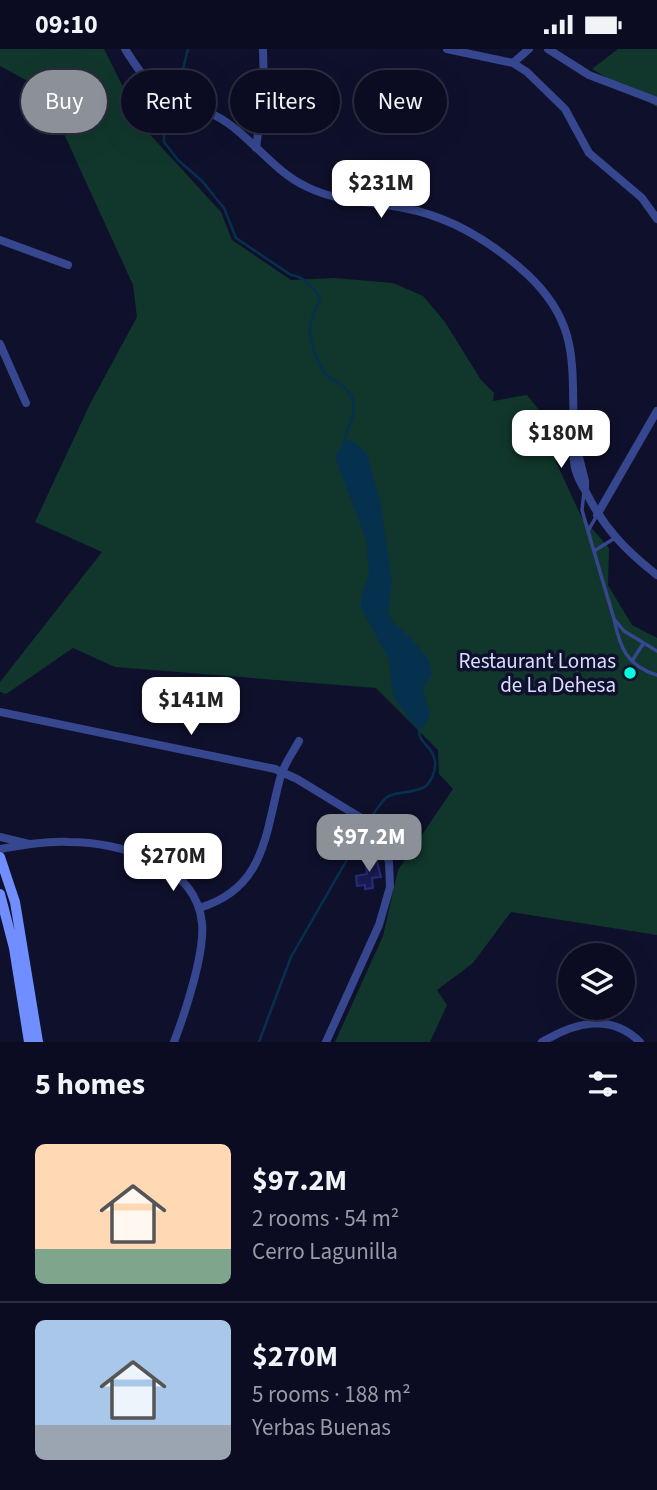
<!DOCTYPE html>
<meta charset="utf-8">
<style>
body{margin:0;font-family:"Source Sans 3",sans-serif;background:#14152a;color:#f1f3f6;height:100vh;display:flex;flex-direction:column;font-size:26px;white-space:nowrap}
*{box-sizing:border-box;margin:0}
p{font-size:23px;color:#9a9ba5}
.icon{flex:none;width:38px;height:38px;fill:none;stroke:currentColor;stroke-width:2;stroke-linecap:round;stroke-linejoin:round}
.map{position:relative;height:993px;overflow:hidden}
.details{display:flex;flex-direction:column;background:#0b0c21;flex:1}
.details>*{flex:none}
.guide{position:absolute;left:21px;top:21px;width:616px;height:63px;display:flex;gap:14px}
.controls{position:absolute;left:558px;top:894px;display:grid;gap:14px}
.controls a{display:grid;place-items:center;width:77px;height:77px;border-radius:50%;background:#0b0c21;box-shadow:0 7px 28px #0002,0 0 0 2px #2b2c3f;font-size:35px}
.price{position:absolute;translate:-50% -60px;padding:0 16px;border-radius:14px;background:#fff;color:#222;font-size:23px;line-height:46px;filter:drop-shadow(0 2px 4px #0008)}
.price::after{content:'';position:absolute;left:50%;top:42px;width:21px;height:16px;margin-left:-10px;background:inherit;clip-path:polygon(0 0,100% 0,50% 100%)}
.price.selected{background:#8c9099;color:#fff}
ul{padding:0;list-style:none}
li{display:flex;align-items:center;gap:21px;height:175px;padding:0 35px}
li+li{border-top:2px solid #2b2c3f}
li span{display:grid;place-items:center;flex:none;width:196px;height:140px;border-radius:10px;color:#555}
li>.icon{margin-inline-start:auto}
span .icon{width:84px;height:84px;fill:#fffc;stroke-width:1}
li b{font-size:30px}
h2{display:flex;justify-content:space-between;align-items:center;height:84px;padding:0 35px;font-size:30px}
.pill{padding:0 24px;border-radius:32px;background:#0b0c21;box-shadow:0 7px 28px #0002,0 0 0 2px #2b2c3f;font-size:24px;line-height:63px}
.pill.selected{background:#8c9099;color:#fff}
.status{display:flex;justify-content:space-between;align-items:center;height:49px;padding:0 35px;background:#0b0c21;direction:ltr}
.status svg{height:19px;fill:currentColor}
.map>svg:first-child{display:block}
</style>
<div class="status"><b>09:10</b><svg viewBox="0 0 49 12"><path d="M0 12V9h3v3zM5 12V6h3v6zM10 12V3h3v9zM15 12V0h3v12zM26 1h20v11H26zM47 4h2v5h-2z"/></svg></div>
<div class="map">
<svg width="657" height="993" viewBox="0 0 657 993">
<rect width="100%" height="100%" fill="#0f102c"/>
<path fill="#11372c" d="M0 0H104L144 79 221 163 232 191 291 231 335 229 393 234 423 247 445 273 481 331 494 344 493 352 527 346 552 377 556 413 581 467 609 499 608 536 632 576 657 589V886L511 863 473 914 437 941 447 956 430 993H335L383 887 398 821 453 740 439 725 438 701 376 639 115 618 73 599 6 645 0 643V633L102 503 35 473 90 355 137 268 133 236 44 41 0 17Z
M618 0H657V58L592 20Z"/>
<path fill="#06314e" d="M351 391 366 403 380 451 392 532 388 563 393 573 411 589 426 607 431 617 432 626 423 639 430 666 424 677 419 680 410 672 393 647 389 611 361 559V549L369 524 366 491 335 408 344 393Z"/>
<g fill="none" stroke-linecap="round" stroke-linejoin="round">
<path stroke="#06314e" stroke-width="2.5" d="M177 44 188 0
M177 59 173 76 164 85V93L178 111 202 132 224 159 236 189 291 226C304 227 313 238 320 249 317 259 311 268 310 280 310 293 317 315 326 325 335 334 349 338 353 351 356 368 347 378 344 393
M371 769C391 737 389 749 420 740 431 737 438 719 434 708 431 697 418 693 419 680
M259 993 291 908 364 781"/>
</g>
<path fill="#191a4f" stroke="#292c7d" stroke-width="2" d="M376 809 381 828 372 829 373 839 365 840V836L357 837 356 827 367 825 365 810Z"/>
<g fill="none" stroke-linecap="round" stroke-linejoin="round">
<path stroke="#36478f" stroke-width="3.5" d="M584 443 582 461 588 482
M596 468 588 482 614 570 624 582 657 602
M594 502 615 489
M614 570C620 599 627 617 657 626
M632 612 643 595"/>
<path stroke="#36478f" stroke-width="8" d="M125 0C138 20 149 39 171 49 186 56 201 59 216 67 249 84 271 121 307 138 338 153 371 153 404 159 452 168 493 194 528 226 581 276 571 318 574 382 574 395 572 407 575 419 577 428 581 435 586 443 604 479 625 501 657 526
M447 0 513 14 527 23 565 60 589 104 642 149 657 170
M548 0 589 26 657 52
M513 14 529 0
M256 99 264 41 263 0
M0 191 68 216
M0 295 26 354
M576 396 585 432V441
M597 466 657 362
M0 663 275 720 297 730 366 772 381 791 389 813 390 838 379 876 326 993
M0 788 29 795
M0 800C23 796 45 792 69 793 119 793 196 814 202 874 205 904 185 964 174 993
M199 859C267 839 265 782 281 726 285 714 293 703 299 692
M542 993C574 974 610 963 640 993"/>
<path stroke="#708eff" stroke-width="10" d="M0 808 15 853 38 993
M0 845 14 899 29 993"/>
</g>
<circle fill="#05ffde" stroke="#0f102c" stroke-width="2.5" cx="630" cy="624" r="7"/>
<g text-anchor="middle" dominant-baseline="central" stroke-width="7" stroke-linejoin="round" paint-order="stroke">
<g font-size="21" fill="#d9deff" stroke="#0f102c" text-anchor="end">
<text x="616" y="612">Restaurant Lomas<tspan x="616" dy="24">de La Dehesa</tspan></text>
</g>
</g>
</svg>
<div class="controls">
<a><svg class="icon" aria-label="layers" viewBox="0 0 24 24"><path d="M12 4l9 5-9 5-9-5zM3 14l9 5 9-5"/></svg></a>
</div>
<b class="price" style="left:381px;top:171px">$231M</b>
<b class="price" style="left:561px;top:421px">$180M</b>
<b class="price" style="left:191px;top:688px">$141M</b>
<b class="price selected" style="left:369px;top:825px">$97.2M</b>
<b class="price" style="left:173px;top:844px">$270M</b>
<div class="guide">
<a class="pill selected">Buy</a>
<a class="pill">Rent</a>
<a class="pill">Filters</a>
<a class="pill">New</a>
</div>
</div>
<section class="details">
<h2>5 homes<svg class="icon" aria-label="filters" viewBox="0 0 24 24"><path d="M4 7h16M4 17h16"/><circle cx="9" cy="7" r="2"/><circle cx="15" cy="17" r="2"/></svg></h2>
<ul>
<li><span style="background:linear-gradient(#ffd9b3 75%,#7fa58c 0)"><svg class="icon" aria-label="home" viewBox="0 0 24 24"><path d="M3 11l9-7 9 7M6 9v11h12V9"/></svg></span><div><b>$97.2M</b><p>2 rooms · 54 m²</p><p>Cerro Lagunilla</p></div></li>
<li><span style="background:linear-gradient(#a9c7e8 75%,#9aa5b1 0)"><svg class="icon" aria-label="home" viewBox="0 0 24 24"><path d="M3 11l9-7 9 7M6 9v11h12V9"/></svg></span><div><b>$270M</b><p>5 rooms · 188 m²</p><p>Yerbas Buenas</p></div></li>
</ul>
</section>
